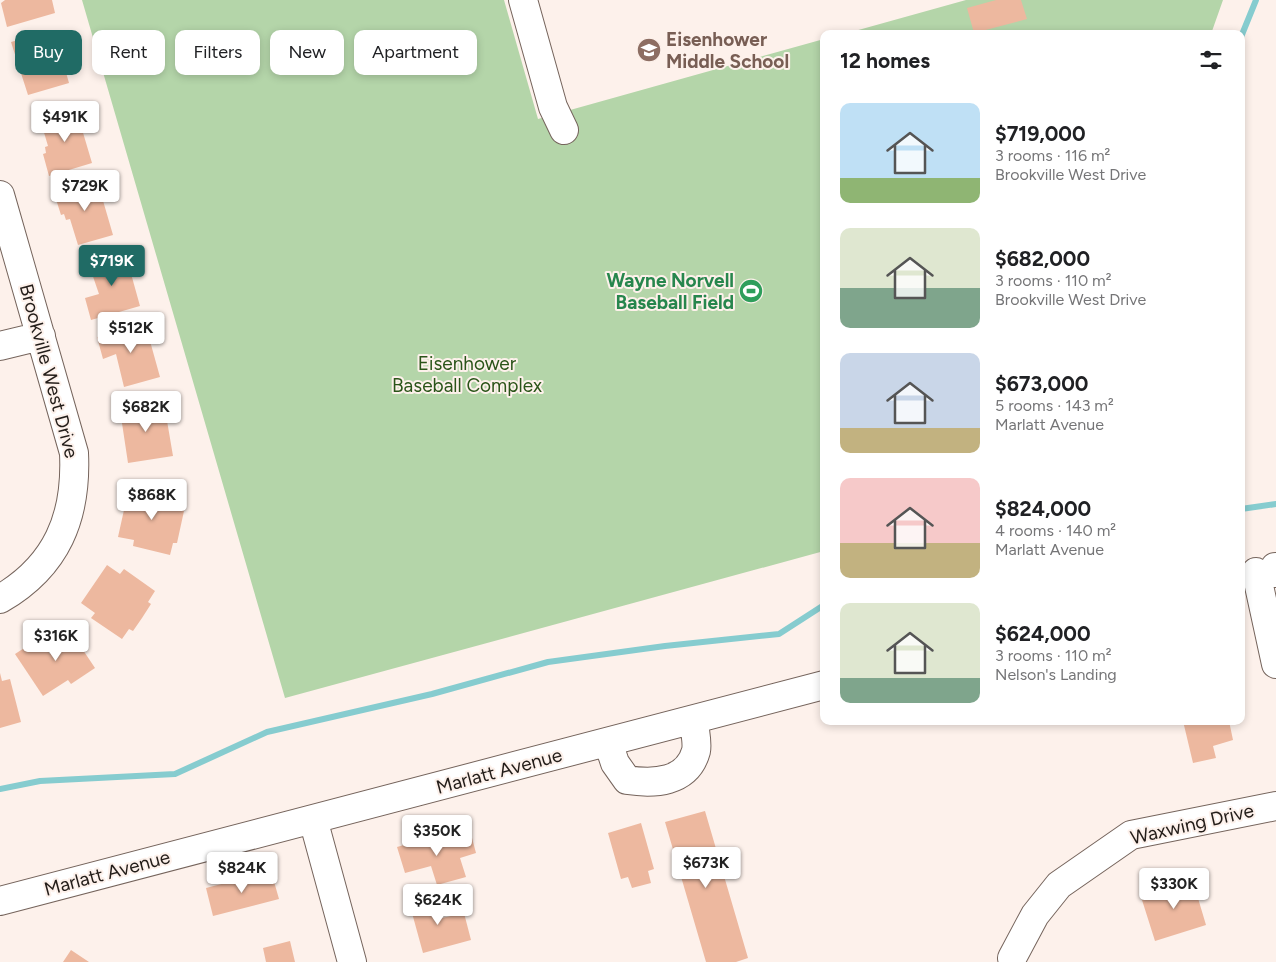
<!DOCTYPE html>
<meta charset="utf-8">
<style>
body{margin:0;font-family:Figtree,sans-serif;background:#f2f2f2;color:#202124;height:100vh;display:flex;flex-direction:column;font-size:19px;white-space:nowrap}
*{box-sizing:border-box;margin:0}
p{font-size:16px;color:#757577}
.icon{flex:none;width:28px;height:28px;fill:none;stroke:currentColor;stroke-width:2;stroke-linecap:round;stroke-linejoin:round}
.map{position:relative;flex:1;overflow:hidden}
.side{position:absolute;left:820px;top:30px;width:425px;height:695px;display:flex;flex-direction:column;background:#fff;border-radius:10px;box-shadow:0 2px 8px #0003}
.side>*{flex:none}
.hud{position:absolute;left:15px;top:30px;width:475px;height:45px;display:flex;gap:10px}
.price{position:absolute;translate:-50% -42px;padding:0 11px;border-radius:5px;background:#fff;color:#222;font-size:16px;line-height:32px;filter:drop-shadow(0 1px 2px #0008)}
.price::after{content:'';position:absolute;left:50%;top:30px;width:15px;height:11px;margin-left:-8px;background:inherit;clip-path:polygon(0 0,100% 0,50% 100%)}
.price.active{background:#206b65;color:#fff}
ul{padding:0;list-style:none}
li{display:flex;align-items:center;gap:15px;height:125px;padding:0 20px}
li span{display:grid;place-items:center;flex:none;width:140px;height:100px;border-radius:10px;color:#555}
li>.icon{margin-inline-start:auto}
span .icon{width:60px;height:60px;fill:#fffc;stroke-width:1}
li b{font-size:21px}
h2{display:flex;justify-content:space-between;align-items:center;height:60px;padding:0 20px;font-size:21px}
.pill{padding:0 18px;border-radius:10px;background:#fff;box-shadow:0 2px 8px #0003;font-size:18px;line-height:45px}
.pill.active{background:#206b65;color:#fff}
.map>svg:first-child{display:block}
</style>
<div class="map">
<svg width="1276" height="962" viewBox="0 0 1276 962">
<rect width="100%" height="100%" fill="#fdf1eb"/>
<path fill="#b4d5a9" d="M82 0H504L538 119 824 39V551L285 698Z
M966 0H1223L1211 34H844Z"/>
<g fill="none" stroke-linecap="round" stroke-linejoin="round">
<path stroke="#86cccf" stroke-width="6" d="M1241 37 1256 0
M1241 509 1276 504
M0 789 40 781 175 774 267 732 432 694 548 662 665 646 779 634 824 605"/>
</g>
<path fill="#edb89f" d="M5 0H52L55 13 7 27 1 3Z
M996 0H1021L1027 19 974 33 967 8Z
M54 30 69 83 28 95 11 42Z
M76 109 92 163 49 176 43 154 46 153 45 147 48 146 40 119Z
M97 180 113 235 78 245 70 219 66 220 64 214 61 215 54 193Z
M125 252 140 306 91 320 85 298 99 294 88 262Z
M145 323 160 377 124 387 116 354 103 359 97 337Z
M164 403 173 456 128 463 120 410Z
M146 490 183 497 180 510 184 511 177 543H173L170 555 133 546 134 540 118 537 128 492 144 495Z
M107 565 120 574 124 569 155 591 148 602 151 604 142 618 133 631 129 629 122 639 91 618 95 613 81 603Z
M67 626 95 668 71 684 68 680 43 696 15 654 35 641 42 652 47 649 50 654 56 649 49 638Z
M0 673 2 681 10 679 21 722 0 728Z
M1183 721H1229L1233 740 1213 746 1216 758 1193 763Z
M705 811 748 958 736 962H706L665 822Z
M641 823 654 869 648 871 651 883 632 888 628 877 621 879 608 833Z
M448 832 451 844 472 838 476 853 460 858 466 877 437 885 431 866 405 873 397 847Z
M271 871 279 899 213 916 206 888Z
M1192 878 1206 925 1155 941 1142 900 1149 898 1148 896 1165 891 1168 898 1171 897 1167 885Z
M436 896 442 918 464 913 471 940 423 953 409 902Z
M290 941 295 962H266L263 948Z
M71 950 89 962H63Z"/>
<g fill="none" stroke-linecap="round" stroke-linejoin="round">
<g stroke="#75645c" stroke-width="30">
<path id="minor" d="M523 0 553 107 564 130
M0 195 74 453C77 517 57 566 0 599
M0 346 41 336
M1275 567 1276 573
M1256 572 1276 664
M608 742 615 763 627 780C654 784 687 783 696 751 698 742 694 729 694 720
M313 819 352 962
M0 901 824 685
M1012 958 1035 915 1059 885 1131 835 1276 806"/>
</g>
<use href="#minor" stroke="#fff" stroke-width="28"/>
</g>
<defs>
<g id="school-disc" transform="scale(1.25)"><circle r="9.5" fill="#8d6e63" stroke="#fdf1eb"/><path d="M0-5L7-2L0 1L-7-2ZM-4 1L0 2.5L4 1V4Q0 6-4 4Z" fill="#fff"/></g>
<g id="stadium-disc" transform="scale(1.25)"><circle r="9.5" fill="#2e9e5b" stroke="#fdf1eb"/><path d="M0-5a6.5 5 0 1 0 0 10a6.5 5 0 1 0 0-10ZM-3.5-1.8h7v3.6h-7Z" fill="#fff"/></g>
</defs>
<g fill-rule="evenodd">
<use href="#school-disc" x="649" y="50"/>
<use href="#stadium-disc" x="751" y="291"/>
</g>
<g text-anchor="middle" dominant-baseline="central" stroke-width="4" stroke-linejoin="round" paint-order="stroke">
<g font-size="19" font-weight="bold" fill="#785e54" stroke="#fdf1eb" text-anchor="start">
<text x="666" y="39">Eisenhower<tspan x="666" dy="22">Middle School</tspan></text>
</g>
<g font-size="19" font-weight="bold" fill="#27864d" stroke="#fdf1eb" text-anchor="end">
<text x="734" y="280">Wayne Norvell<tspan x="734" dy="22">Baseball Field</tspan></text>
</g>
<g font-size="19" fill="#2a5418" stroke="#fdf1eb">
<text x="467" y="363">Eisenhower<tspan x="467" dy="22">Baseball Complex</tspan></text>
</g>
<g font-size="19" fill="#231d19" stroke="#fdf1eb">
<text transform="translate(49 371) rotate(75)">Brookville West Drive</text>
<text transform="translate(499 771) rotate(-15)">Marlatt Avenue</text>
<text transform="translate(1192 824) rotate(-13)">Waxwing Drive</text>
<text transform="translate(107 873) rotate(-15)">Marlatt Avenue</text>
</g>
</g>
</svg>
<b class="price" style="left:65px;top:143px">$491K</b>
<b class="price" style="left:85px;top:212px">$729K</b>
<b class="price active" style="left:112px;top:287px">$719K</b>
<b class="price" style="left:131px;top:354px">$512K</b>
<b class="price" style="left:146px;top:433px">$682K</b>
<b class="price" style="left:152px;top:521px">$868K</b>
<b class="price" style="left:56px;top:662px">$316K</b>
<b class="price" style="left:437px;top:857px">$350K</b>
<b class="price" style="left:706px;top:889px">$673K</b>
<b class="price" style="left:242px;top:894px">$824K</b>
<b class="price" style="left:1174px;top:910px">$330K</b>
<b class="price" style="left:438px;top:926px">$624K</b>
<div class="hud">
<a class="pill active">Buy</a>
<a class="pill">Rent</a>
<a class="pill">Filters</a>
<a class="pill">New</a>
<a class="pill">Apartment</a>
</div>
<section class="side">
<h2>12 homes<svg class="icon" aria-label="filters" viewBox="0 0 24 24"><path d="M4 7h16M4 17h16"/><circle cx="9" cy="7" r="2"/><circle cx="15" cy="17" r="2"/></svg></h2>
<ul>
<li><span style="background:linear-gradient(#bfe0f5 75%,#8fb573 0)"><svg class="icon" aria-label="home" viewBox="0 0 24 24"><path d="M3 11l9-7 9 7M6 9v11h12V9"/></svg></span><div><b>$719,000</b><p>3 rooms · 116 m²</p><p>Brookville West Drive</p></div></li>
<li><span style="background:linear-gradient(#dfe7d0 60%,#7fa58c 0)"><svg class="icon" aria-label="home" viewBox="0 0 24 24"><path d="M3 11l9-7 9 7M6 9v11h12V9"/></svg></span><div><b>$682,000</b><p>3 rooms · 110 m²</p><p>Brookville West Drive</p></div></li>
<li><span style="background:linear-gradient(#c9d6e8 75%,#c2b280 0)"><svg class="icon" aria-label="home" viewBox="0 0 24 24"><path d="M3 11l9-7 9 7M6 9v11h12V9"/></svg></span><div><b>$673,000</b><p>5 rooms · 143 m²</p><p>Marlatt Avenue</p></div></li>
<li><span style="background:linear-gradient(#f6c9c9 65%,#c2b280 0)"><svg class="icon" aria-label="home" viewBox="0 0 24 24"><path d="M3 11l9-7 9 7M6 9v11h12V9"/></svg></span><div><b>$824,000</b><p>4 rooms · 140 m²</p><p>Marlatt Avenue</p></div></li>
<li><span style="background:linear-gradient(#dfe7d0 75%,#7fa58c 0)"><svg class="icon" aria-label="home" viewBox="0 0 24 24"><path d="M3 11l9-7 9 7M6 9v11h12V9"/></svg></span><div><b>$624,000</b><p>3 rooms · 110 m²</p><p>Nelson's Landing</p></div></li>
</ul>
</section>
</div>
